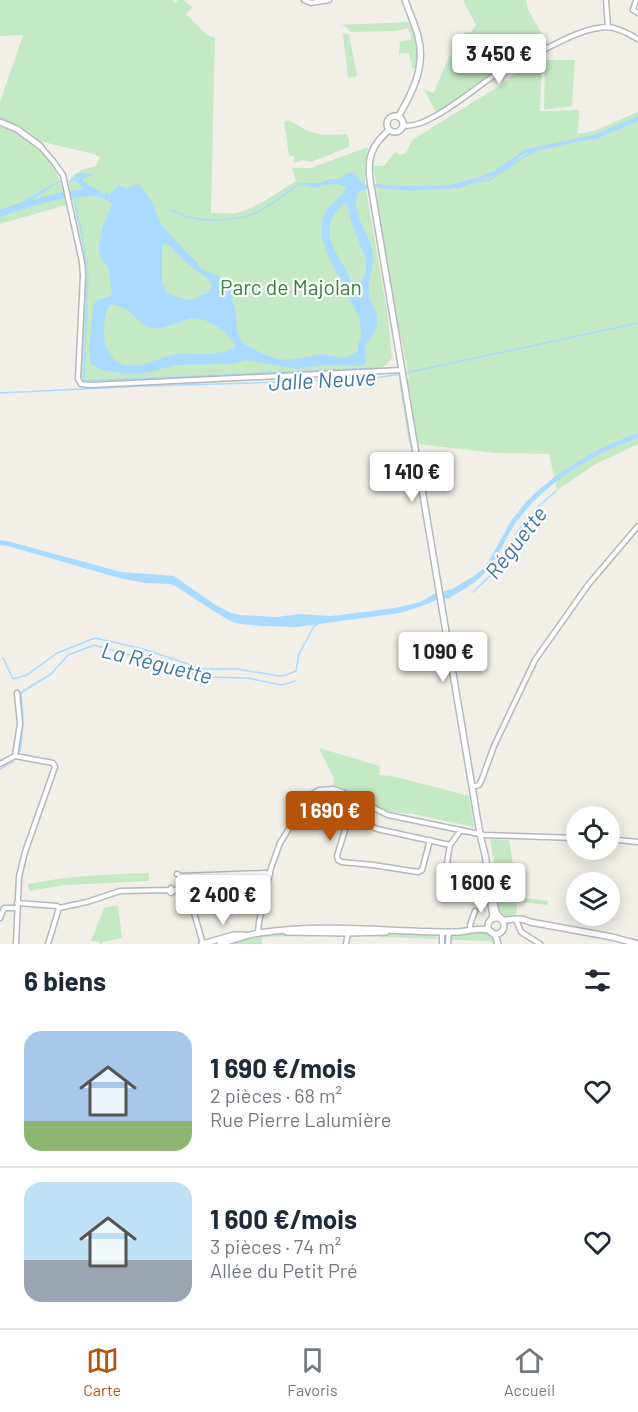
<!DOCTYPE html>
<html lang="fr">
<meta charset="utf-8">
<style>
body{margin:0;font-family:Barlow,sans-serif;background:#f2f2f3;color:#1f2937;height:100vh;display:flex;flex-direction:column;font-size:22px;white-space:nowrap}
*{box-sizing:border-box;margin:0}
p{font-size:20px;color:#747a83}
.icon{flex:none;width:33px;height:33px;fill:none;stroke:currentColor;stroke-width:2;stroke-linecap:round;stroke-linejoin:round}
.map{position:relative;height:944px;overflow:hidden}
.drawer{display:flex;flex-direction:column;background:#fff;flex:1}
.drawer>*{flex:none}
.fabs{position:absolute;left:566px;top:806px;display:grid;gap:12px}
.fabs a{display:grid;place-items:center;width:54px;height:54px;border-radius:50%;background:#fff;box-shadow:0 3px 15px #0003;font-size:30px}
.price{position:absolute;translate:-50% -51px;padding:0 14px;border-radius:6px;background:#fff;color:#222;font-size:20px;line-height:39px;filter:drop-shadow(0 2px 3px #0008)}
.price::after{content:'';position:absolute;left:50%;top:36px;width:18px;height:14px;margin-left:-9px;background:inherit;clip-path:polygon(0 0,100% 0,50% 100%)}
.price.selected{background:#b45309;color:#fff}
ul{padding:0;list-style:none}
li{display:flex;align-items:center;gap:18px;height:150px;padding:0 24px}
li+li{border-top:2px solid #e0e1e3}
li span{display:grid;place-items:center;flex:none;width:168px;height:120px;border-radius:18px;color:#555}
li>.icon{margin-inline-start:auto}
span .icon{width:72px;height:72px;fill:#fffc;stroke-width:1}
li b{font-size:26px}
h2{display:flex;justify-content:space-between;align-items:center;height:72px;padding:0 24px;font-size:26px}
.dock{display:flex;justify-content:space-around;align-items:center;height:84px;border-top:2px solid #e0e1e3;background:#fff;font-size:16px;color:#747a83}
.dock a{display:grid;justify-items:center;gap:3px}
.dock .selected{color:#b45309}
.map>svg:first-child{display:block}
</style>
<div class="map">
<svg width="638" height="944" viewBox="0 0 638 944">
<rect width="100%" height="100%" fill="#f1efe8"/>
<path fill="#c5e8c5" d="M0 0H172L175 3 178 0H184L192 7 186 14 206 34 215 38 211 213C221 213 231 215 240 212 260 206 278 192 296 181L292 168H311L368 147 365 165V183L388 317 392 358 387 364 378 370 86 384 82 382 80 377 86 271 81 239 69 184C71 172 84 169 96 166L100 157 94 154 39 141 38 147C57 167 60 178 66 205L0 224V102L23 35 0 36Z
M463 0H526L528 9 547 44 491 74 447 105 436 112 424 90 434 93 449 56 455 57 465 32H471L476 25Z
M409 22C416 37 418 52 416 68H412L409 53 399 54 400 42 412 39 408 28 396 31 351 32 345 26 339 25Z
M343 34H349L357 76 348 78Z
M545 60H575L572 106 544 110Z
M542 62 540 111 579 110 578 134 594 131 638 112V444L594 465 557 490 549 454 496 453 409 443 399 381 409 379 402 341 398 327 376 196C378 185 374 177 373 166H384L395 152 400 155 406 153 412 140 504 83 513 75Z
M288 120C294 123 300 126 306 130 318 136 333 135 346 134L349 139V147L311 162 302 160 294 163V156H289L284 122Z
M319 748 380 766 379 775 392 776 469 796 474 827 413 814 390 812 342 788 333 786 334 779Z
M490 839 509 840 514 870 508 871 506 875 502 876 499 879V880L496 876Z
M149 873V881L65 885 29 891 28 884C68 876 108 874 149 873Z
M499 885 500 891 507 892 517 890 519 897 548 901 547 905 505 900 498 897 496 887Z
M499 902 517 904 516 916 506 917 503 916 499 909Z
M118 905 122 938 103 942 102 944H99L100 942 91 941 104 908Z
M480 932C490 932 492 936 497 944H493L490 941 452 940 451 937 455 935Z
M278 933 293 934 299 936 262 937V944H224L250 937Z
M392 933 435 934 439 939 379 937 380 935Z"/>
<path fill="#aadaff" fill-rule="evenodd" d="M638 116V121L596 139 575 142 527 153 519 157 511 165 495 175 459 188 408 191 373 187 358 192C349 215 372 234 373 256 374 268 367 281 369 293 369 298 372 303 374 307 381 324 376 332 365 345V364L359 366 324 365 296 369 247 360 229 364 175 365 150 372 129 374 101 370 91 364 89 353V344L91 334 93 305 98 299 109 297 112 293 108 267 100 257 98 248 103 226 112 204 103 198 94 196 64 198 33 206 0 217V210L22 202 40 191 59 181H69L80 173 91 174V176L82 178V180C89 186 97 189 104 194L107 192 109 195 119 185 128 189 134 185 139 184 152 201 160 223 188 254 197 262 200 268 225 279 232 285 234 290 232 299 236 314 237 332 240 339 244 344 265 355 279 359 289 360 323 354 344 358 349 356 358 351V343L361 340C361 332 361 324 359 316 356 309 351 303 347 296 345 292 344 287 342 283 332 262 316 241 323 217 327 204 340 199 346 188L344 186 337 184 323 185 316 188 304 185 302 183H320L330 179H339C345 176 347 171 354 173L361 182 364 185 377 184 399 186 449 185 480 177 494 171 526 149 594 135ZM75 180 84 189 63 192 32 200 56 184C63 181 69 183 75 180ZM345 203H347L351 221 366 260V272L361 281V300C352 291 352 281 346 270 332 246 317 226 345 203ZM164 243 170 246 187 263 208 279 212 286 207 294H203L193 300 179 298 166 292 162 282V248ZM112 304C117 306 122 307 126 309 134 314 139 323 148 327 163 332 175 322 189 319 206 316 228 331 236 346 219 358 196 352 177 354 157 357 127 378 111 356 105 346 103 340 104 329 105 320 104 310 112 304Z
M638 433V438C594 453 549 480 520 517 509 531 503 547 494 561 484 577 468 588 452 596L451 598 436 600 422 606 400 613 297 627 262 626 241 624 232 622 212 610 177 587 170 584 145 583 119 578 8 546 0 545V540L7 541 121 572 174 576 214 604 231 613 240 615 277 617 298 614 331 616 395 608 420 602 434 594 452 589 474 576 484 568 490 559 511 521 527 501 541 488 557 475 590 454 610 444Z"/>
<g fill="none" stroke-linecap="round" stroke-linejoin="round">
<path stroke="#aadaff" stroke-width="1.5" d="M471 183 490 180 524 157 541 148
M74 197 83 241 88 272
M171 210C177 212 183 216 189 217 207 222 238 221 255 213 271 206 285 194 299 184H303
M88 277 84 377 85 381 380 368
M405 373 638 323
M0 393 143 386 254 383 375 378 400 374
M473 592 495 571 507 552 516 533 539 506 556 491
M3 658 13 679 27 675 57 653 95 638 143 649 203 669H237L279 676 286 675 296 671 299 654 314 626 318 624
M20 752C23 730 24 717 21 694L22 692 51 674 68 655 94 645 209 677 247 678 282 685 295 681
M0 769 14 761"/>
<g stroke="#b5b8bc" stroke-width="7">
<path id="street" d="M304 0 311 3 329 0
M606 0 608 27
M636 0 633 10 638 13
M403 125C425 132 478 85 498 73 510 66 522 60 535 54 556 44 584 27 608 27 619 28 629 34 638 39
M40 146 53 161 63 175 82 262 83 275 78 379 81 384 91 385 402 370
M15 756 53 763 55 767 25 852 19 877 16 944
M0 764 15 756 20 724 17 693
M472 787 479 785 482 779 494 746 535 660 588 585 638 526
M609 839 638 842
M430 840 422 870 418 872 373 865 342 862 338 860 337 856 349 817 352 816 377 829 450 845 461 830
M450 845 447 863 461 876
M177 874 181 876 265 873 270 874
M462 887 464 891 488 895 493 894
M171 888 174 891 171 893 169 891Z
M174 890H185L188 892 203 944
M17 903 57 906 59 908
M0 918 4 908H17
M517 922 521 932 540 944
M470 930V925L475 911
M258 933 259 922 271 868 280 843 309 796 319 790 333 789 342 792 388 815 484 835 576 838
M48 944 59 908 87 902 120 891 169 890
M346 944 348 933
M442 944V932
M448 944 449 932"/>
</g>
<g stroke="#b6babf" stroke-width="8">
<path id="secondary" d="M387 124a8 8 0 1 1 16 0a8 8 0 1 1-16 0Z
M398 117C413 92 426 66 418 36 415 24 409 12 405 0
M0 122 17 129 40 146
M389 130C372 145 367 157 370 180L480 834 485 855 496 912C504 925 508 918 519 919 524 919 526 920 530 922L612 937 638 944
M491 904 493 916 491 920
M488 926a8 8 0 1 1 16 0a8 8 0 1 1-16 0Z
M287 932 348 933 386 932
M202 944 234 935H244
M220 944C233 940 246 935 259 933 325 923 390 932 456 932 466 932 483 926 492 932 496 935 497 940 498 944"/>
</g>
<use href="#street" stroke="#fff" stroke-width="4"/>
<use href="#secondary" stroke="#fff" stroke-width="5"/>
</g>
<g text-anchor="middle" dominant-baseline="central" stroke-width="4.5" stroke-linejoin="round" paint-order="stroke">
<g font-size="21" fill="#348238" stroke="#fff">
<text x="291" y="286">Parc de Majolan</text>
</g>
<g font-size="22" font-style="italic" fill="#4174aa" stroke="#fff">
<text transform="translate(322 379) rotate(-3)">Jalle Neuve</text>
<text transform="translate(515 542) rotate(-52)">Réguette</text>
<text transform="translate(157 662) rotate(14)">La Réguette</text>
</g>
</g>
</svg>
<div class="fabs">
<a><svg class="icon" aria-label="locate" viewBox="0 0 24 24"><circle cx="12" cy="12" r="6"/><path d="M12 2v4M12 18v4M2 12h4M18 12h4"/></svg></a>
<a><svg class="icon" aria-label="layers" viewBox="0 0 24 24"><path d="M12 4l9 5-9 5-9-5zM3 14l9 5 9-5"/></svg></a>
</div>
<b class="price" style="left:499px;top:85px">3 450 €</b>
<b class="price" style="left:412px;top:503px">1 410 €</b>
<b class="price" style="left:443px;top:683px">1 090 €</b>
<b class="price selected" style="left:330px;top:842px">1 690 €</b>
<b class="price" style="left:481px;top:914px">1 600 €</b>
<b class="price" style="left:223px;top:926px">2 400 €</b>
</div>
<section class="drawer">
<h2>6 biens<svg class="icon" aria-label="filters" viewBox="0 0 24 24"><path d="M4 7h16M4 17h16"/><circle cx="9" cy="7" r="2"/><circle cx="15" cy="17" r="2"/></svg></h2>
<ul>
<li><span style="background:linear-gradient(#a9c7e8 75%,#8fb573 0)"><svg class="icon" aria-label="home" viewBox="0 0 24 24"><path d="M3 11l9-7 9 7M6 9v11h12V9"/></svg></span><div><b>1 690 €/mois</b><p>2 pièces · 68 m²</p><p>Rue Pierre Lalumière</p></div><svg class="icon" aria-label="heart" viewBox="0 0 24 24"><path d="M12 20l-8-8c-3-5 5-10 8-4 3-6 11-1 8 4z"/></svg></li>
<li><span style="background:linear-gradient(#bfe0f5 65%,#9aa5b1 0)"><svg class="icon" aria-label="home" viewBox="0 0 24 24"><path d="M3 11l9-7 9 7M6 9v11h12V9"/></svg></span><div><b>1 600 €/mois</b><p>3 pièces · 74 m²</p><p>Allée du Petit Pré</p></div><svg class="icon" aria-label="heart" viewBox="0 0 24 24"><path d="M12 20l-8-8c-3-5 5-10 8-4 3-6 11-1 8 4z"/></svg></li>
</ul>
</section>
<nav class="dock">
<a class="selected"><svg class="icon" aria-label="map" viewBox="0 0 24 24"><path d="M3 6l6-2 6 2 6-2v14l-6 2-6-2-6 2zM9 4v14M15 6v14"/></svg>Carte</a>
<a><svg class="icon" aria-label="saved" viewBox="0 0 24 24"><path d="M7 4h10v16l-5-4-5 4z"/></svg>Favoris</a>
<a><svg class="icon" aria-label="home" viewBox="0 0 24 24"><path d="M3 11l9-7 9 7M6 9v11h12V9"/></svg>Accueil</a>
</nav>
